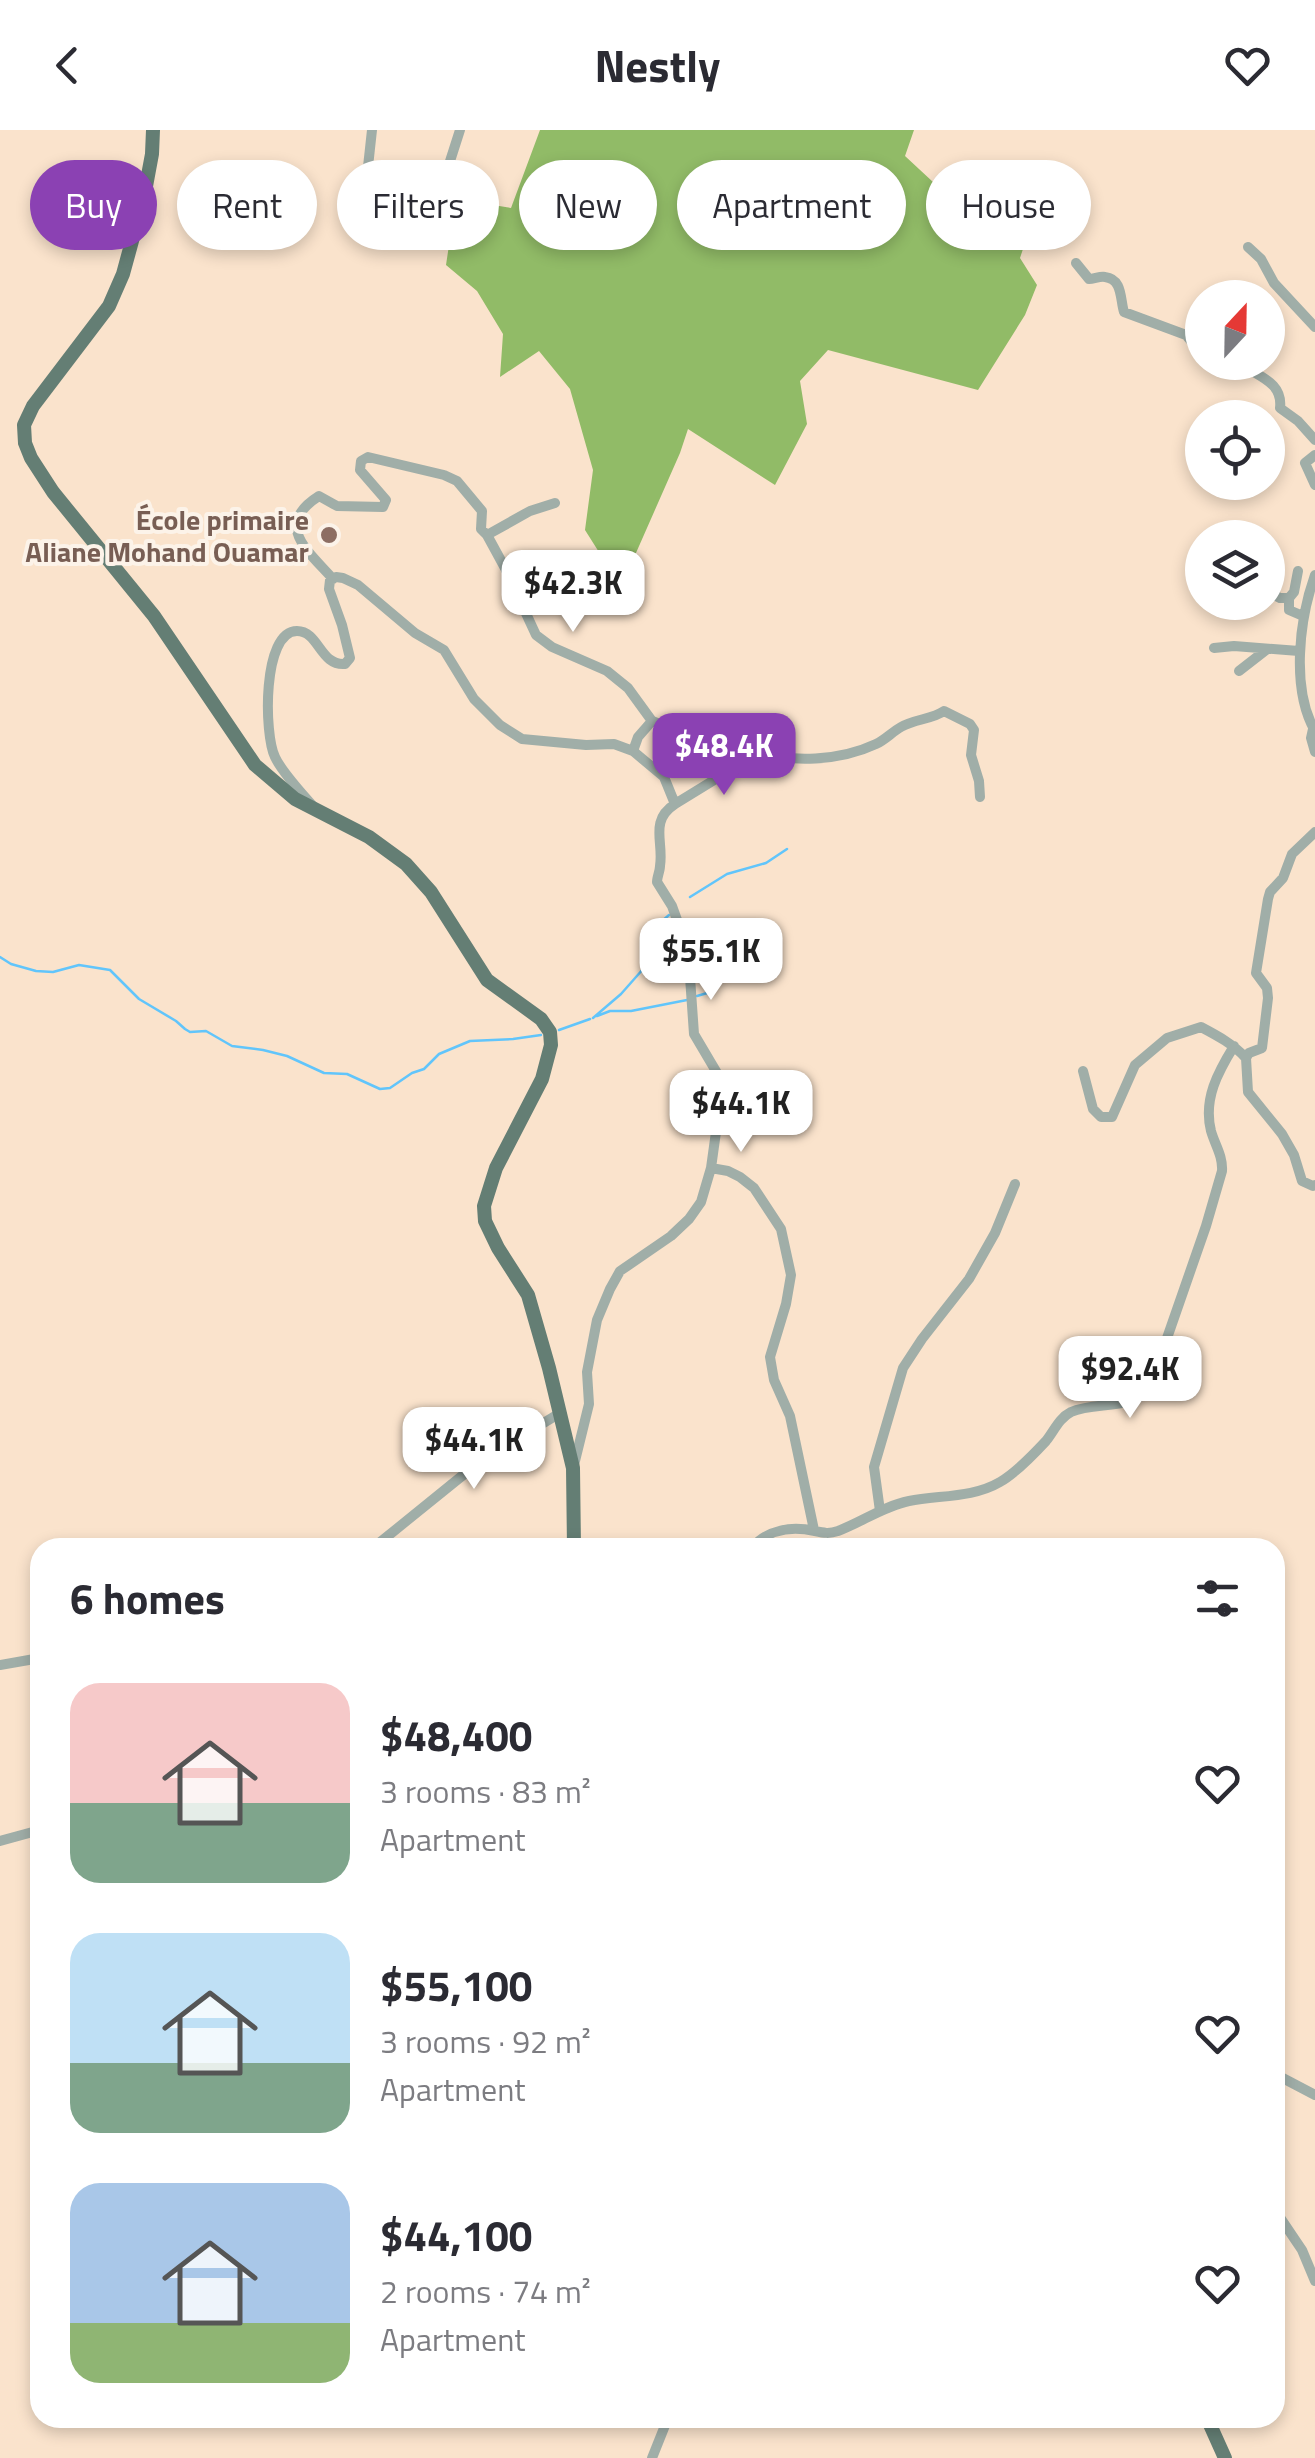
<!DOCTYPE html>
<meta charset="utf-8">
<style>
body{margin:0;font-family:"Titillium Web",sans-serif;background:#f2f2f3;color:#2b2b33;height:100vh;display:flex;flex-direction:column;font-size:38px;white-space:nowrap}
*{box-sizing:border-box;margin:0}
p{font-size:32px;color:#7c7c81}
.icon{flex:none;width:55px;height:55px;fill:none;stroke:currentColor;stroke-width:2;stroke-linecap:round;stroke-linejoin:round}
.map{position:relative;flex:1;overflow:hidden}
.drawer{position:absolute;left:30px;top:1408px;width:1255px;height:890px;display:flex;flex-direction:column;background:#fff;border-radius:30px;box-shadow:0 5px 15px #0003}
.drawer>*{flex:none}
.top-card{position:absolute;left:30px;top:30px;width:1255px;height:90px;display:flex;gap:20px}
.needle{width:65px;rotate:22deg}
.controls{position:absolute;left:1185px;top:150px;display:grid;gap:20px}
.controls a{display:grid;place-items:center;width:100px;height:100px;border-radius:50%;background:#fff;box-shadow:0 5px 15px #0003;font-size:50px}
.price{position:absolute;translate:-50% -85px;padding:0 22px;border-radius:20px;background:#fff;color:#222;font-size:32px;line-height:65px;filter:drop-shadow(0 2px 5px #0008)}
.price::after{content:'';position:absolute;left:50%;top:60px;width:30px;height:22px;margin-left:-15px;background:inherit;clip-path:polygon(0 0,100% 0,50% 100%)}
.price.selected{background:#8b41b3;color:#fff}
ul{padding:0;list-style:none}
li{display:flex;align-items:center;gap:30px;height:250px;padding:0 40px}
li span{display:grid;place-items:center;flex:none;width:280px;height:200px;border-radius:30px;color:#555}
li>.icon{margin-inline-start:auto}
span .icon{width:120px;height:120px;fill:#fffc;stroke-width:1}
li b{font-size:42px}
h2{display:flex;justify-content:space-between;align-items:center;height:120px;padding:0 40px;font-size:42px}
.pill{padding:0 35px;border-radius:45px;background:#fff;box-shadow:0 5px 15px #0003;font-size:35px;line-height:90px}
.pill.selected{background:#8b41b3;color:#fff}
header{display:flex;justify-content:space-between;align-items:center;height:130px;padding:0 40px;background:#fff;font-size:45px;font-weight:700}
.map>svg:first-child{display:block}
</style>
<header><svg class="icon" aria-label="back" viewBox="0 0 24 24"><path d="M15 5l-7 7 7 7"/></svg>Nestly<svg class="icon" aria-label="heart" viewBox="0 0 24 24"><path d="M12 20l-8-8c-3-5 5-10 8-4 3-6 11-1 8 4z"/></svg></header>
<div class="map">
<svg width="1315" height="2328" viewBox="0 0 1315 2328">
<rect width="100%" height="100%" fill="#fae3cc"/>
<path fill="#91bb67" d="M540 0H914L905 26 933 52 956 37 1032 66 1049 87 1028 104 1020 128 1037 155 1025 185 978 260 828 220 800 251 807 294 775 355 688 299 680 323 621 457 585 400 593 340 570 259 539 221 500 247 503 204 477 161 446 135 456 69 511 78Z"/>
<g fill="none" stroke-linecap="round" stroke-linejoin="round">
<path stroke="#61c5fb" stroke-width="2.5" d="M690 767 727 744 766 733 787 719
M0 827 11 834 36 841 53 842 79 835 110 840 139 869 176 891 185 899 190 902 206 901 232 916 263 920 287 926 324 943 347 944 380 959 390 958 412 943 424 939 439 924 470 911 513 909 541 905
M697 866 714 861
M597 886 610 881H631L687 870
M593 888 621 864 651 830 652 807 661 792 669 785
M559 900 590 889"/>
<path stroke="#a0aea8" stroke-width="10" d="M372 0 367 46C387 59 407 62 430 64L443 53 460 0
M1248 117 1261 129 1274 153 1315 197
M1076 133 1089 149C1094 149 1100 146 1105 147 1123 149 1120 170 1124 182L1186 205 1202 224
M1209 232 1214 238 1223 242 1242 235C1260 247 1283 253 1280 278L1298 291 1315 310
M1315 325 1305 333 1315 355
M487 405 530 381 555 373
M1315 445C1299 490 1291 559 1315 601
M333 449C308 421 273 395 319 366L337 376 383 377 386 370 360 340 361 331 368 327 444 345 457 351 482 381 481 399 487 405 505 438 536 505 552 517 607 541 628 558 652 591
M1274 465 1280 468H1289V480L1303 486
M1289 468 1294 462 1298 441
M1214 518 1234 516 1299 521
M1239 541 1266 520
M1313 599 1311 608 1315 622
M633 621 664 647 675 674C649 691 664 712 660 736 660 741 657 747 657 752L672 776 681 801 689 833 694 904 720 948V973L711 1038
M675 674 732 639 736 633
M313 676C303 665 281 640 275 627 264 605 262 501 297 501 319 501 320 536 345 534L350 528 342 495 329 459 330 450 336 447 343 448 358 455 415 503 444 520 474 569 500 595 522 609 586 615 614 614 633 621 638 607 652 591C659 593 666 597 674 599 692 604 709 597 727 604 737 607 745 615 755 619 789 635 842 630 876 614 885 610 892 602 901 597 915 589 933 589 944 581L970 594 974 600 971 625 979 651 980 667
M1246 928 1249 923 1262 918 1268 868 1267 858 1256 843 1268 769 1270 762 1283 748 1292 724 1315 702
M1083 941 1093 979 1101 987H1112L1135 935 1167 908 1201 897C1218 906 1233 914 1246 928L1248 962 1282 1004 1294 1025 1302 1051 1313 1056 1315 1055
M574 1335 589 1274 587 1242 597 1190 610 1159 620 1141 671 1106 689 1089 701 1072 711 1038 728 1041 740 1047 754 1058 781 1099 791 1145 786 1174 770 1227 774 1250 790 1286 814 1400
M880 1381 874 1337 903 1238 922 1209 969 1149 995 1103 1015 1054
M373 1418 478 1333 560 1283
M752 1418C768 1399 792 1396 815 1401 824 1403 829 1404 838 1401 862 1392 884 1376 909 1371 939 1365 973 1368 1000 1352 1016 1343 1033 1325 1046 1311 1054 1301 1059 1288 1071 1282 1096 1271 1133 1281 1150 1257L1206 1096 1222 1041C1223 1026 1215 1015 1211 1001 1203 969 1218 942 1234 916
M0 1535 40 1528
M0 1711 40 1700
M1275 1944 1315 1965
M1275 2080 1302 2120 1315 2151
M652 2328 668 2288"/>
<path stroke="#647e74" stroke-width="14" d="M153 0 152 24 144 67 123 144 109 176 33 276 24 295 25 313 31 328 53 362 154 486 255 635 295 669 369 707 406 734 431 762 487 850 541 889 550 902 551 915 542 949 496 1038 484 1076 485 1091 498 1118 528 1165 549 1238 573 1338 574 1418
M1207 2288 1225 2328"/>
</g>
<circle fill="#8d6e63" stroke="#fcf3e9" stroke-width="4" cx="329" cy="405" r="10"/>
<g text-anchor="middle" dominant-baseline="central" stroke-width="8" stroke-linejoin="round" paint-order="stroke">
<g font-size="28" font-weight="bold" fill="#785e54" stroke="#fcf3e9" text-anchor="end">
<text x="309" y="389">École primaire<tspan x="309" dy="32">Aliane Mohand Ouamar</tspan></text>
</g>
</g>
</svg>
<div class="controls">
<a><svg class="needle" viewBox="-14 -14 28 28"><path d="M0-13l5 13h-10z" fill="#e53935"/><path d="M0 13l5-13h-10z" fill="#7c7c81"/></svg></a>
<a><svg class="icon" aria-label="locate" viewBox="0 0 24 24"><circle cx="12" cy="12" r="6"/><path d="M12 2v4M12 18v4M2 12h4M18 12h4"/></svg></a>
<a><svg class="icon" aria-label="layers" viewBox="0 0 24 24"><path d="M12 4l9 5-9 5-9-5zM3 14l9 5 9-5"/></svg></a>
</div>
<b class="price" style="left:573px;top:505px">$42.3K</b>
<b class="price selected" style="left:724px;top:668px">$48.4K</b>
<b class="price" style="left:711px;top:873px">$55.1K</b>
<b class="price" style="left:741px;top:1025px">$44.1K</b>
<b class="price" style="left:1130px;top:1291px">$92.4K</b>
<b class="price" style="left:474px;top:1362px">$44.1K</b>
<div class="top-card">
<a class="pill selected">Buy</a>
<a class="pill">Rent</a>
<a class="pill">Filters</a>
<a class="pill">New</a>
<a class="pill">Apartment</a>
<a class="pill">House</a>
</div>
<section class="drawer">
<h2>6 homes<svg class="icon" aria-label="filters" viewBox="0 0 24 24"><path d="M4 7h16M4 17h16"/><circle cx="9" cy="7" r="2"/><circle cx="15" cy="17" r="2"/></svg></h2>
<ul>
<li><span style="background:linear-gradient(#f6c9c9 60%,#7fa58c 0)"><svg class="icon" aria-label="home" viewBox="0 0 24 24"><path d="M3 11l9-7 9 7M6 9v11h12V9"/></svg></span><div><b>$48,400</b><p>3 rooms · 83 m²</p><p>Apartment</p></div><svg class="icon" aria-label="heart" viewBox="0 0 24 24"><path d="M12 20l-8-8c-3-5 5-10 8-4 3-6 11-1 8 4z"/></svg></li>
<li><span style="background:linear-gradient(#bfe0f5 65%,#7fa58c 0)"><svg class="icon" aria-label="home" viewBox="0 0 24 24"><path d="M3 11l9-7 9 7M6 9v11h12V9"/></svg></span><div><b>$55,100</b><p>3 rooms · 92 m²</p><p>Apartment</p></div><svg class="icon" aria-label="heart" viewBox="0 0 24 24"><path d="M12 20l-8-8c-3-5 5-10 8-4 3-6 11-1 8 4z"/></svg></li>
<li><span style="background:linear-gradient(#a9c7e8 70%,#8fb573 0)"><svg class="icon" aria-label="home" viewBox="0 0 24 24"><path d="M3 11l9-7 9 7M6 9v11h12V9"/></svg></span><div><b>$44,100</b><p>2 rooms · 74 m²</p><p>Apartment</p></div><svg class="icon" aria-label="heart" viewBox="0 0 24 24"><path d="M12 20l-8-8c-3-5 5-10 8-4 3-6 11-1 8 4z"/></svg></li>
</ul>
</section>
</div>
